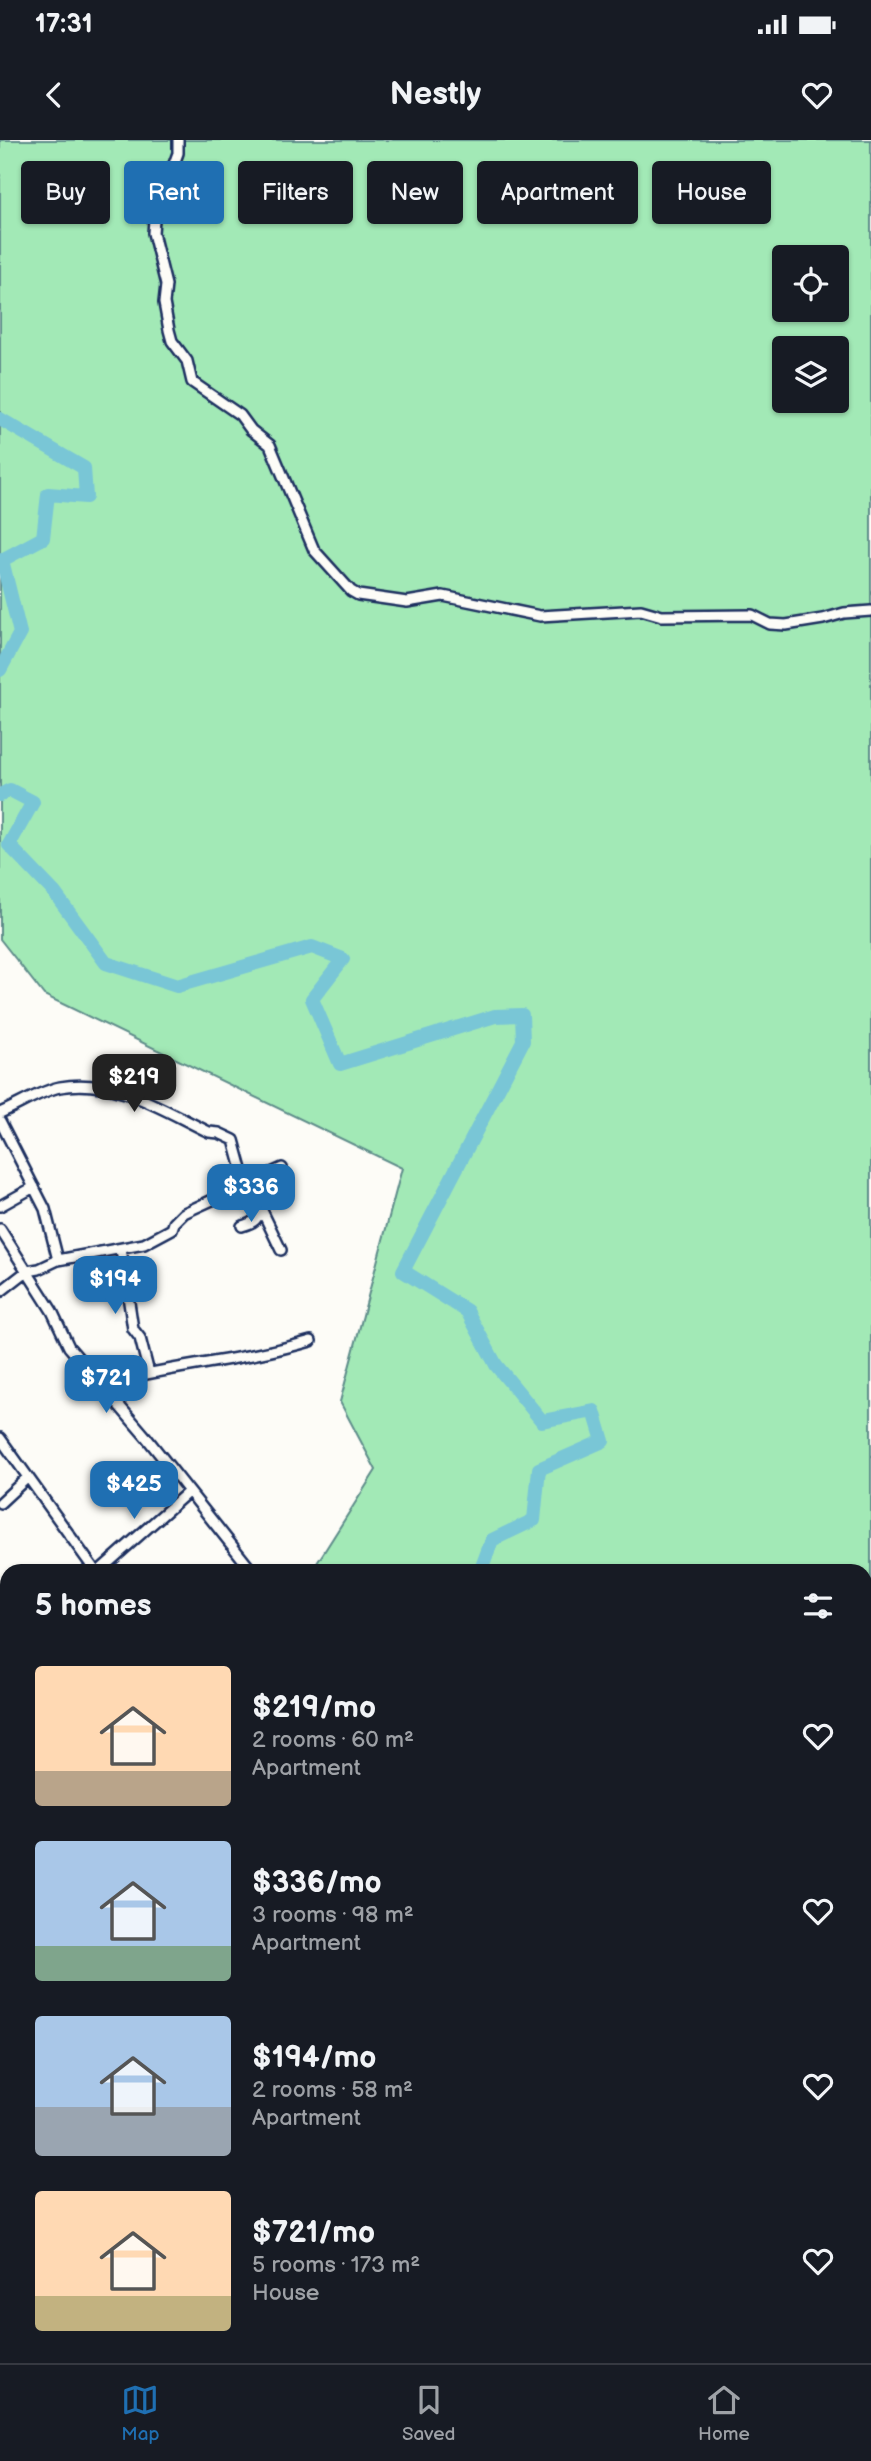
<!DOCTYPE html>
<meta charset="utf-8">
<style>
body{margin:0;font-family:"Balsamiq Sans",sans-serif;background:#242831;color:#f1f3f6;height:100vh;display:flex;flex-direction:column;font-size:26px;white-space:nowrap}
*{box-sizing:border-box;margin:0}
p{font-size:23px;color:#9ea1a6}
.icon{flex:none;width:38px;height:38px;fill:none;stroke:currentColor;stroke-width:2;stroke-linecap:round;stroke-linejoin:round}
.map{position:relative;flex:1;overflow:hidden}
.sheet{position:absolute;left:0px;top:1424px;width:872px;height:800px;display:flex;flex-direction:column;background:#171b24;border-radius:21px 21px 0 0;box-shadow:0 2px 5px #0004}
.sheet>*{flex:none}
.banner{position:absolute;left:21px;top:21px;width:830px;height:63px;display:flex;gap:14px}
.tools{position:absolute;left:772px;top:105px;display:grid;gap:14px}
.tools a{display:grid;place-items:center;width:77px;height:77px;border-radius:7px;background:#171b24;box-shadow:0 2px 5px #0004;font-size:35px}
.price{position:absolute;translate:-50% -60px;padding:0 16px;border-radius:14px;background:#1f6fb2;color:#fff;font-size:23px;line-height:46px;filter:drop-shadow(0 2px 4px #0008)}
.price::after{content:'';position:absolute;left:50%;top:42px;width:21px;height:16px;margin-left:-10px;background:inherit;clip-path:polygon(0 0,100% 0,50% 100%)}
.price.current{background:#222;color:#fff}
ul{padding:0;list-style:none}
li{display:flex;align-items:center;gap:21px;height:175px;padding:0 35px}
li span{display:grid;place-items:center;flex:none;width:196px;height:140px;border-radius:7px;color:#555}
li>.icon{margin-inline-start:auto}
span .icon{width:84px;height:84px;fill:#fffc;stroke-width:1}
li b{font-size:30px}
h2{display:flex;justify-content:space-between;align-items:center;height:84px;padding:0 35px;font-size:30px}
.pill{padding:0 24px;border-radius:7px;background:#171b24;box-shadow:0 2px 5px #0004;font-size:24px;line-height:63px}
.pill.current{background:#1f6fb2;color:#fff}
.status{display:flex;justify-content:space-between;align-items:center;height:49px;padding:0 35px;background:#171b24;direction:ltr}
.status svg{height:19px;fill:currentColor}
header{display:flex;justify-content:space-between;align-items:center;height:91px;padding:0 35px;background:#171b24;font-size:32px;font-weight:600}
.menu{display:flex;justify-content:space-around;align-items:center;height:98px;border-top:2px solid #363941;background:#171b24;font-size:19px;color:#9ea1a6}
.menu a{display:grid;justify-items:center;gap:4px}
.menu .current{color:#1f6fb2}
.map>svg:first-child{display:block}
</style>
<div class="status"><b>17:31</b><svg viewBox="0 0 49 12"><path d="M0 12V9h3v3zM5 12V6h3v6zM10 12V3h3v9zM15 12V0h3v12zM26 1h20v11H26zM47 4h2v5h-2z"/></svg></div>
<header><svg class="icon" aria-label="back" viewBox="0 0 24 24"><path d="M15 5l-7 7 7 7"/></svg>Nestly<svg class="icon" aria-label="heart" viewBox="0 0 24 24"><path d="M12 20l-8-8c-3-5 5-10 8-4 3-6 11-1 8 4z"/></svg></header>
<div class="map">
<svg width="871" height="2223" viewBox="0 0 871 2223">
<rect width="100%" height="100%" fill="#fdfcf7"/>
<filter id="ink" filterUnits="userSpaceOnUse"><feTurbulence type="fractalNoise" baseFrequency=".0143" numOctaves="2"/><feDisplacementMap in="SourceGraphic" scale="14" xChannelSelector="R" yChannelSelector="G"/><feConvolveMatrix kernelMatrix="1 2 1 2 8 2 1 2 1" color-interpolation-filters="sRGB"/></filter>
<g filter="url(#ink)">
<path fill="#a2e9b6" stroke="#5e8c8a" stroke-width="2" fill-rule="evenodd" d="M0 0H871V1733L865 1753 864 1432 312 1431 376 1330 340 1262 402 1028 44 855 0 799ZM784 117H836V170H784ZM784 208H836V261H784Z
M864 2008 871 2010V2136H865Z
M386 2217H710L707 2223H384Z"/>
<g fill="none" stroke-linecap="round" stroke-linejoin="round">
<path stroke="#538aa6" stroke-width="2.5" d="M864 1981 871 1982"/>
<path stroke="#79c6d6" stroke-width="14" d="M0 279 84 328 86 357 48 354 43 398 2 420 20 493 0 530
M0 655 10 650 33 662 9 705 54 752 106 823 177 846 312 807 343 819 312 859 340 924 495 876 522 875 523 901 403 1131 467 1171 496 1225 542 1281 594 1271 603 1301 539 1329 534 1380 492 1400 480 1432
M528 2223 530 2217"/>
<g stroke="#1b2f5e" stroke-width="14">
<path id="street" d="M178 0V13L174 24 161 41 155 66 153 93 166 145 164 163 169 190 172 201 187 221 192 242 240 275 251 290 270 305 314 410 351 451 358 455 407 462 443 456 540 476 641 470 662 476 752 475 770 484 786 485 823 479 844 473 871 471
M0 973C19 965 40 951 60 947 114 937 163 970 209 992L219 993 234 1000 246 1044 254 1054 281 1110
M0 981 45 1069 58 1120
M0 1066 34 1047
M242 1086C253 1083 260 1079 258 1068
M0 1089 52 1171 69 1207 146 1297 253 1432
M121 1109 133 1189 140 1198 149 1233
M0 1152 27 1131 39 1129 58 1120 144 1104 172 1089 174 1083 184 1073 282 1028
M101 1244C170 1226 242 1221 311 1201
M0 1298 96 1432
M0 1363 28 1337
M98 1432 188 1352
M0 1509 7 1504
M0 1596 7 1620
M0 1685 7 1686
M0 1860 7 1851
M864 2017 871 2019
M0 2041 7 2045
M864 2102 871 2104
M0 2111 7 2100
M0 2165 7 2169
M84 2217 92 2223
M195 2223 197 2217
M315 2223 317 2217"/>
</g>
<use href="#street" stroke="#fdfcf7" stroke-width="9"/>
</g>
</g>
</svg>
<div class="tools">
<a><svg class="icon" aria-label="locate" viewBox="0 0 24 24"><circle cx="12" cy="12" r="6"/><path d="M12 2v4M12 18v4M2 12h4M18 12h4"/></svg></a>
<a><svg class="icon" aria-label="layers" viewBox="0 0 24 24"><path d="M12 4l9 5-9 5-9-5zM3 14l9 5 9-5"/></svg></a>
</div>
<b class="price current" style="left:134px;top:974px">$219</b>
<b class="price" style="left:251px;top:1084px">$336</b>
<b class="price" style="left:115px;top:1176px">$194</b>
<b class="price" style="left:106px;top:1275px">$721</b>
<b class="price" style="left:134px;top:1381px">$425</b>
<div class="banner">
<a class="pill">Buy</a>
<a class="pill current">Rent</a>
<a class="pill">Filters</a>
<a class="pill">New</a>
<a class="pill">Apartment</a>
<a class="pill">House</a>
</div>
<section class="sheet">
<h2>5 homes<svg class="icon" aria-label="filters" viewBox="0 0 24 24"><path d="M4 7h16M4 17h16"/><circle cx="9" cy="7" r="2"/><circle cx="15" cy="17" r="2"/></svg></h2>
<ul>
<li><span style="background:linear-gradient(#ffd9b3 75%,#b9a48a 0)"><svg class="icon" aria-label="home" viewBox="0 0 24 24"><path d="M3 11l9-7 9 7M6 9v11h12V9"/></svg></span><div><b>$219/mo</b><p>2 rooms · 60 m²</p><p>Apartment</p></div><svg class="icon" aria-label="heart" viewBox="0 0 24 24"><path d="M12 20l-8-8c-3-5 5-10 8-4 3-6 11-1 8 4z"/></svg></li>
<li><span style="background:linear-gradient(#a9c7e8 75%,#7fa58c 0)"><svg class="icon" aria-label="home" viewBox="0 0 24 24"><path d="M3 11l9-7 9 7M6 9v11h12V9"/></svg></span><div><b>$336/mo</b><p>3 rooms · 98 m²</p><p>Apartment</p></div><svg class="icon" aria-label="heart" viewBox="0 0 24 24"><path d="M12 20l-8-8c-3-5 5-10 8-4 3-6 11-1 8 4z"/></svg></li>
<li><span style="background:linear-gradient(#a9c7e8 65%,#9aa5b1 0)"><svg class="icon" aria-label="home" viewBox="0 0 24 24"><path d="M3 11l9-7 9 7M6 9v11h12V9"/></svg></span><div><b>$194/mo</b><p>2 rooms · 58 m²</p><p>Apartment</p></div><svg class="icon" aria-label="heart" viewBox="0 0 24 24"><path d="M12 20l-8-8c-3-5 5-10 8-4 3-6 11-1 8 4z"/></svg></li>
<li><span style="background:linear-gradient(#ffd9b3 75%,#c2b280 0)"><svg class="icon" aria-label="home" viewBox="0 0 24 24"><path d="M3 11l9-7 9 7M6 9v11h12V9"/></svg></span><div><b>$721/mo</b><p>5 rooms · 173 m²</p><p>House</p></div><svg class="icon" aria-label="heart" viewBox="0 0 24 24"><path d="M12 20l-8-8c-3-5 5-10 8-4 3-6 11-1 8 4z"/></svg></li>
</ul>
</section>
</div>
<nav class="menu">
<a class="current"><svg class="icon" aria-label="map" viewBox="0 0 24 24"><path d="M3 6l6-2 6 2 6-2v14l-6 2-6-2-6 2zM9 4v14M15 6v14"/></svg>Map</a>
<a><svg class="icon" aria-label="saved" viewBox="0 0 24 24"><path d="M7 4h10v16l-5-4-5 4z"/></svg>Saved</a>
<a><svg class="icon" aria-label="home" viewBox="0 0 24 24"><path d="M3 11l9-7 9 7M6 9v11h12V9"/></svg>Home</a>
</nav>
